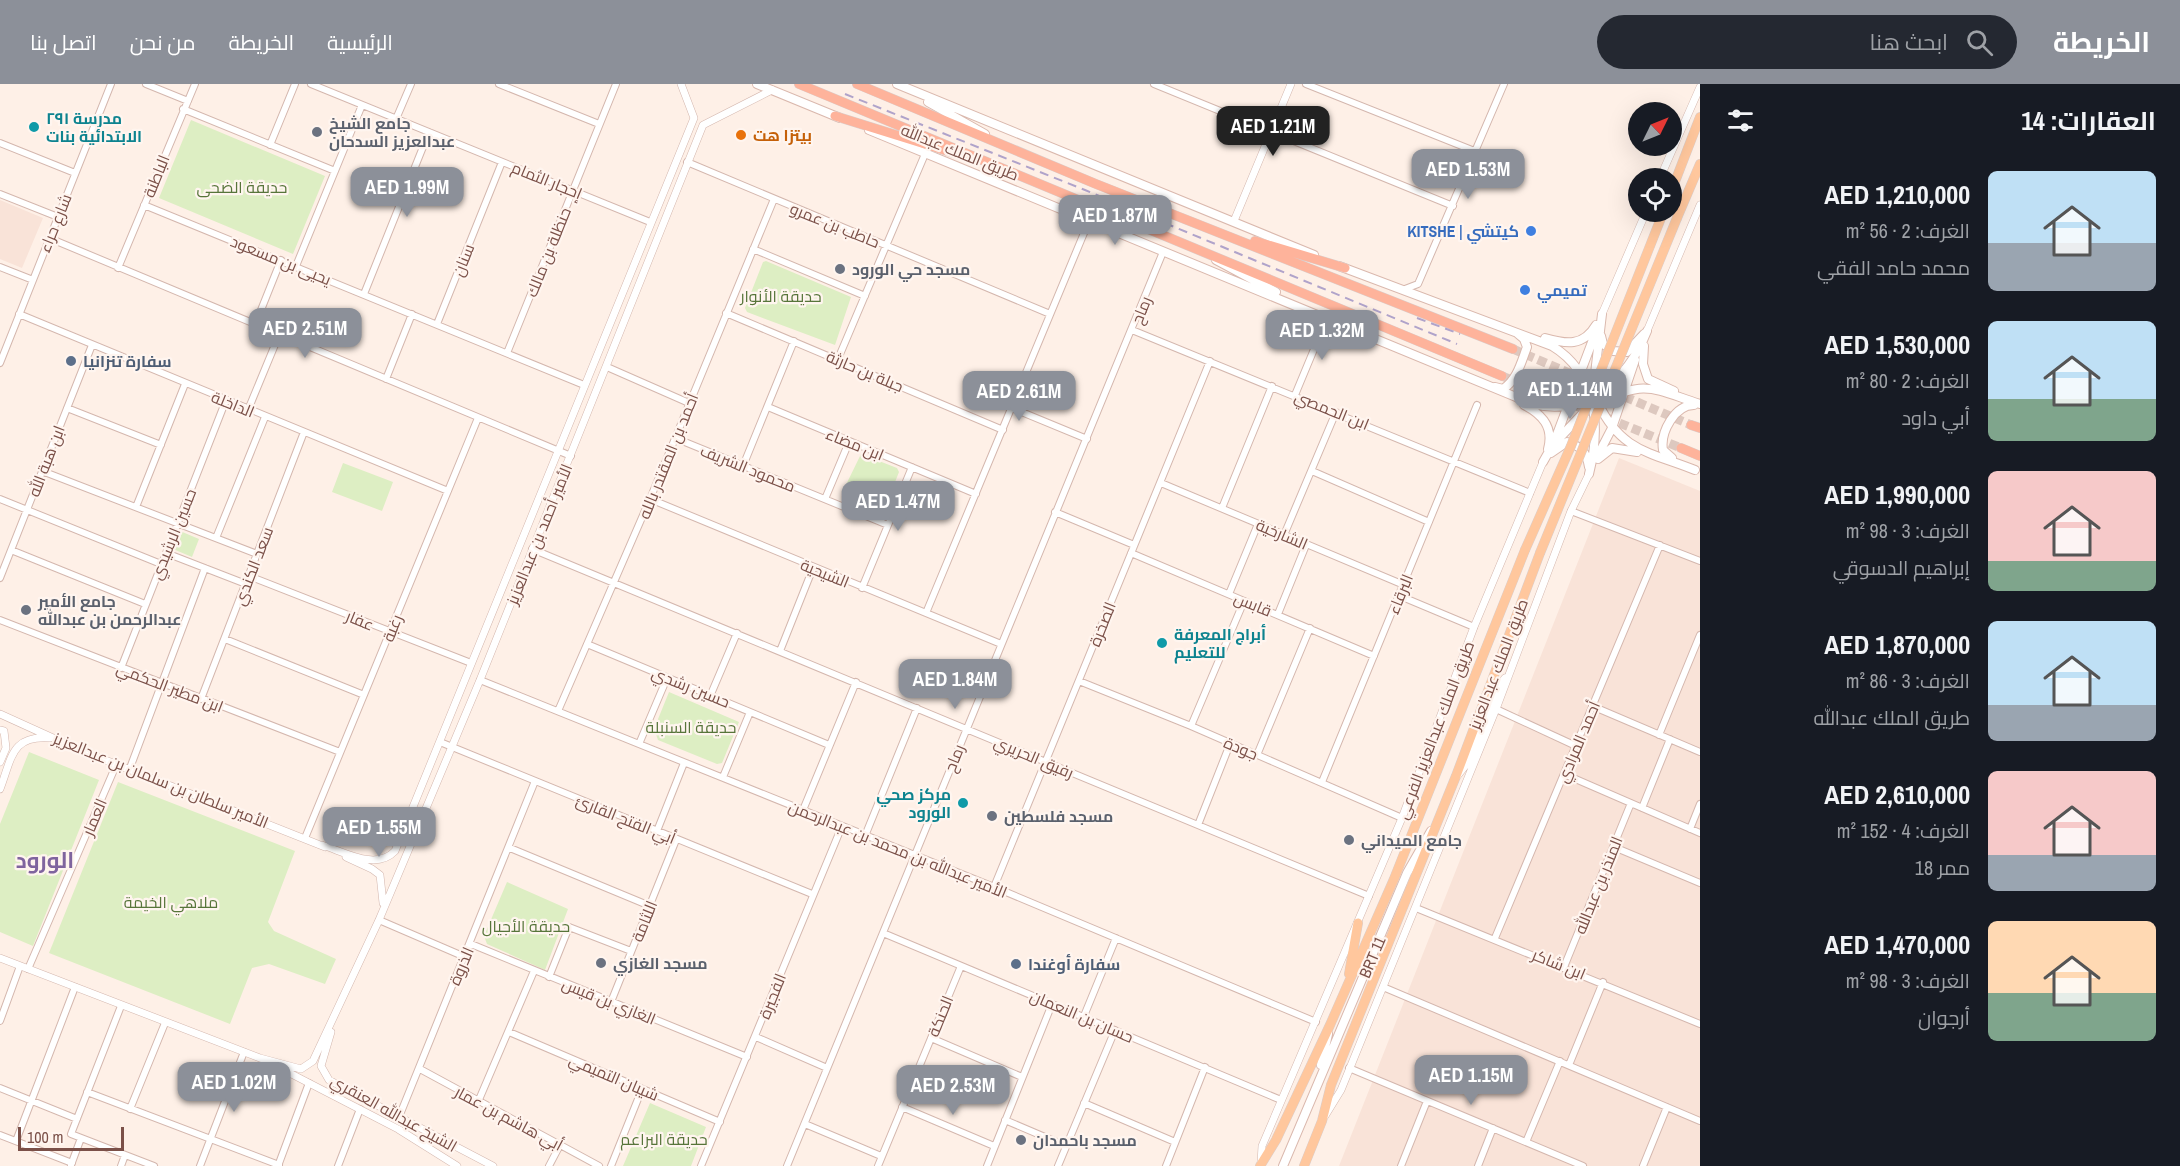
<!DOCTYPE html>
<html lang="ar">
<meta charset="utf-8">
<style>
body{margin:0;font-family:"Archivo Narrow",Cairo,sans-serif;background:#242831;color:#f1f3f6;direction:rtl;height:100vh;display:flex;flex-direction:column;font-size:22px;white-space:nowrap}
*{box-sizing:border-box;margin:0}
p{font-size:20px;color:#9ea1a6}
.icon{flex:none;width:33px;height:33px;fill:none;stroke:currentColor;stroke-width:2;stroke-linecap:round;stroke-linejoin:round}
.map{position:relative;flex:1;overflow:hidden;direction:ltr}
.sheet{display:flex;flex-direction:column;background:#171b24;width:480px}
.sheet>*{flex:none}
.needle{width:39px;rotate:47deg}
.controls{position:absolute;left:1628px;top:18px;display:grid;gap:12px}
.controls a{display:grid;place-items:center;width:54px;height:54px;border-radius:50%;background:#171b24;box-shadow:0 6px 24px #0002;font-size:30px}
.scale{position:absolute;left:18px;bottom:15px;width:106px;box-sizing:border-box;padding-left:6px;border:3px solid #7b5048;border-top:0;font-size:16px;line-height:21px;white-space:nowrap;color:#7b5048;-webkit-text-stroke:4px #fff5ef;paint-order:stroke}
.price{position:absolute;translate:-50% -51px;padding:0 14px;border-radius:12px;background:#8c9099;color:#fff;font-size:20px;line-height:39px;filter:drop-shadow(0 2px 3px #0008)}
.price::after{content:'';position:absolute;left:50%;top:36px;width:18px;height:14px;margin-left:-9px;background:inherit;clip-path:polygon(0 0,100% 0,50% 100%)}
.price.current{background:#222;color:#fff}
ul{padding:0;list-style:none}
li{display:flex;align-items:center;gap:18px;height:150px;padding:0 24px}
li span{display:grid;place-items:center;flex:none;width:168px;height:120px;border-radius:9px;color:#555}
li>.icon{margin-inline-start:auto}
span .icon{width:72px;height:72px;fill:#fffc;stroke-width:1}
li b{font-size:26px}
h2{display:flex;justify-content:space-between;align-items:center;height:72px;padding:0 24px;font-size:26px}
header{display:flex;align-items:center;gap:36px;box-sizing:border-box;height:84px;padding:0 30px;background:#8c9099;color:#fff}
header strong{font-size:28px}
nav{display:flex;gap:33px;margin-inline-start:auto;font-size:21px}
.search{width:420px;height:54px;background:#242831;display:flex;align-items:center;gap:15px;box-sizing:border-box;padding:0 21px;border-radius:33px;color:#9ea1a6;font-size:22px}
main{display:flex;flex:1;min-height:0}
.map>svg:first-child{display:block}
</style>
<header>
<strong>الخريطة</strong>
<div class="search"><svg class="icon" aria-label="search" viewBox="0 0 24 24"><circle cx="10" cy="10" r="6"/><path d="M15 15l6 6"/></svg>ابحث هنا</div>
<nav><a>الرئيسية</a><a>الخريطة</a><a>من نحن</a><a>اتصل بنا</a></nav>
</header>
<main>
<section class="sheet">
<h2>العقارات: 14<svg class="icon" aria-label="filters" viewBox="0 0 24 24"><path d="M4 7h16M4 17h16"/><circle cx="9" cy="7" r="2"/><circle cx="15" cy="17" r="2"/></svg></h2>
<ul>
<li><span style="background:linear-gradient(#bfe0f5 60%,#9aa5b1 0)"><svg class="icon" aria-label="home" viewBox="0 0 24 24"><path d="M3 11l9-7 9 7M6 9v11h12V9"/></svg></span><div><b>AED 1,210,000</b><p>الغرف: 2 · 56 m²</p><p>محمد حامد الفقي</p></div></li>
<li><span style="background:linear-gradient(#bfe0f5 65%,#7fa58c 0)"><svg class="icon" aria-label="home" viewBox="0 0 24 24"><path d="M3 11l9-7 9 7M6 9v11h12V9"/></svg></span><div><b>AED 1,530,000</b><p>الغرف: 2 · 80 m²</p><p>أبي داود</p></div></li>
<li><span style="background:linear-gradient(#f6c9c9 75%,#7fa58c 0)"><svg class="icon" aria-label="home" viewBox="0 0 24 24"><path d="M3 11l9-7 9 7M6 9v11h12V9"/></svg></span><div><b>AED 1,990,000</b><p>الغرف: 3 · 98 m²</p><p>إبراهيم الدسوقي</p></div></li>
<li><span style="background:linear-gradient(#bfe0f5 70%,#9aa5b1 0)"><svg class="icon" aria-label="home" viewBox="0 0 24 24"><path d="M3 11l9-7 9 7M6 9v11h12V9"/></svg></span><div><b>AED 1,870,000</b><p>الغرف: 3 · 86 m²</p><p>طريق الملك عبدالله</p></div></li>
<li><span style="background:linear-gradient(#f6c9c9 70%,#9aa5b1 0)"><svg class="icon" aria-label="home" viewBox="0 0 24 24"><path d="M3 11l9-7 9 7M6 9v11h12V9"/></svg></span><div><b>AED 2,610,000</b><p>الغرف: 4 · 152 m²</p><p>ممر 18</p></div></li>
<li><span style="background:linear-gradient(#ffd9b3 60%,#7fa58c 0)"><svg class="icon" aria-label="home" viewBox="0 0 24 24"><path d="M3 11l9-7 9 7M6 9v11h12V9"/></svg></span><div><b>AED 1,470,000</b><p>الغرف: 3 · 98 m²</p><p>أرجوان</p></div></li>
</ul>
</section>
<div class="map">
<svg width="1700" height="1082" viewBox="0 0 1700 1082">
<rect width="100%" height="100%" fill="#fef0e7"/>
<path fill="#f9e3d8" d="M0 116 43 134 22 184 0 175Z
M1619 374 1700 407V1082H1339Z"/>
<path fill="#ddeec3" d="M191 36 325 92 293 170 159 114Z
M766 177 851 213 835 261 747 228 745 224 763 178Z
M861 370 897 384 899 388 884 426 842 409Z
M343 379 393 398 382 427 332 408Z
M180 447 199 455 192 473 173 465Z
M669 608 739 638 722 679 717 680 658 656 654 645Z
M29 668 99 696 33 862 0 848V740Z
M118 698 295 767 268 838 274 847 336 875 325 900 269 880 252 884 230 940 49 869Z
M507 798 568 825 545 886 487 860 484 852Z
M650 1019 706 1043 691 1082H623Z"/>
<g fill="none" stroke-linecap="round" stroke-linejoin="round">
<path stroke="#ddc8bf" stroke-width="9" stroke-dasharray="9 4.5" stroke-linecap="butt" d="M1513 265 1691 341
M1502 292 1591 328
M1607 334 1681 364"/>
<g stroke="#d4b7ae" stroke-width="8">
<path id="minor" d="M146 0 188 17
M311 0 650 138
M499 0 599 40
M1154 0 1453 122
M1306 0 1477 68
M183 25 335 87
M396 35 411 0
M0 59 75 89
M270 61 295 0
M687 78 1050 230
M0 110 58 133
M144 121 584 301
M49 154 571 372
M753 165 865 212
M296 182 362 21
M0 183 33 196
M118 184 195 0
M1405 205 1418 200 1504 0
M364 210 429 48
M726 229 1003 346
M19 230 448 407
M437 240 502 78
M255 241 281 176
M1132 246 1530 409
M507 269 616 0
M838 275 925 70
M0 279 111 0
M607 283 689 319
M386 295 412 230
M1295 311 1327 234
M768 323 976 410
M67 324 161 361
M1012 324 1087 355
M248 326 279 251
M675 354 888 441
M743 382 794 257
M42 387 257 470
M1312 387 1429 438
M1161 399 1404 501
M0 415 161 480
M650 415 1001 560
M825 415 849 358
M136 423 185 300
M1222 424 1272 302
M1571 427 1700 477
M1055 428 1134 461
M1284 451 1336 328
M216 454 265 333
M532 465 1369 812
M11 466 145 520
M166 469 246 500
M1131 469 1374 572
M249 492 471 579
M0 494 92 261
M862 504 912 383
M1229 510 1258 440
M1400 512 1474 543
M926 529 1089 137
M1278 530 1306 461
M0 536 340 668
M225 555 364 611
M587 560 829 661
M780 567 813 484
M121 584 226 316
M480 596 994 803 1316 938
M1079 597 1191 642 1402 734
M711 610 737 549
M201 615 304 348
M1592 622 1700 668
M1496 625 1576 662
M558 627 650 415 774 115
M1191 642 1244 517
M1659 651 1700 551
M440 658 812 810
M639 660 667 594
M1257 671 1310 544
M130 684 205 484
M1564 690 1700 749
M723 693 750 628
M1322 698 1477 321
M1642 724 1670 655
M803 726 856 598
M1198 741 1230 660
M1690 745 1700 720
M657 747 684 679
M865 752 917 624
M305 754 478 334
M1614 763 1700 799
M510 764 650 822
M994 803 1210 277
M1416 824 1700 940
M379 836 465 873
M883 849 1281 1016
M1495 854 1660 461
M471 860 747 973
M1564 883 1631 719
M28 885 117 679
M549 893 569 843 631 867
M1383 903 1700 1037
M611 918 676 756
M121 922 71 1050 154 1082
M1084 932 1116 854
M0 937 20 882
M509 948 720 1038
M756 953 827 984
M931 954 1022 993
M1569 981 1603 898
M1349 984 1583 1082
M420 985 599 1082
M0 1004 77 1035
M87 1008 279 1081
M478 1018 534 887
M1084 1019 1175 1058
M902 1023 994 1062
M130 1025 165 939
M399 1033 535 697
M1005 1036 1066 1062
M805 1040 881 1072
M0 1051 72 1079
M16 1057 75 903
M1526 1058 1560 977
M71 1081 81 1054
M121 1082 125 1071
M200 1082 244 968
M278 1082 309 999
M338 1082 360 1025
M549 1082 560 1061
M611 1082 642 1005
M701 1082 842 742
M787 1082 1163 168
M878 1082 961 882
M987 1082 1052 920
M1058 1082 1115 946
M1166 1082 1205 983
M1401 1082 1427 1017
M1478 1082 1493 1044
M1643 1082 1667 1023"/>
</g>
<g stroke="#d4b7ae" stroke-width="8">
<path id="tertiary" d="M1660 94 1700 3
M1234 137 1291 0
M1602 230 1646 128
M1647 247 1700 121
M0 630 75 664 325 763
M0 646 4 647 6 664 0 678
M1458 691 1466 681 1498 603 1505 594
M0 705C12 674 11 651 50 654
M322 761C345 768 376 787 395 767L694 34 681 0
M346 773 372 785 380 791 383 819
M0 874 260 974 301 985 313 977 379 836 480 596 703 41 772 6
M331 948 321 982 329 996 493 1082
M276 982 398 1045 457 1082
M1325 1032 1341 1006 1496 625 1571 427 1589 390
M1261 1079 1262 1062 1402 734 1474 543 1543 378"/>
</g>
<g stroke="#dab8ad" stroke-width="10">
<path id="secondary" d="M757 0 840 34
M897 0 1314 171
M928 18 985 50
M869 46 1533 320C1586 333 1628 295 1647 247
M1216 176 1276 208
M1339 182 1552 262C1597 289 1601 343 1589 390
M1601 252 1603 260 1613 267 1627 268 1644 250
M1545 254C1566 260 1583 263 1596 241
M1644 262 1643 280 1648 295 1674 307
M1594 298 1602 230
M1495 303 1503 305C1517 296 1521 279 1527 263L1524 255 1518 250
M1598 318C1647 296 1651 304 1700 320
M1598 319C1621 367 1649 368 1695 386
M1524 321C1542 330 1554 343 1548 365
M1556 353 1597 245
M1551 369 1567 358C1581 362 1587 369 1589 383
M1597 373 1612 344 1635 276
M1672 374 1663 366C1660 348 1675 321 1694 321
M1598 375 1612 364 1637 368
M1543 378 1552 362 1585 327
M1321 981 1328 950
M1283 1082 1407 789 1431 747"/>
</g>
<g stroke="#dacecc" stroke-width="10">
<path id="primary" d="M1671 108 1700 33
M1677 134 1700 80
M1349 890 1358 839
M1260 1082 1276 1056 1330 941 1394 795 1525 466
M1304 1082 1322 1037 1331 1001 1456 692 1540 469"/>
</g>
<g stroke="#dacecc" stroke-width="10">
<path id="trunk" d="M799 0 1502 292
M857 0 1096 100 1513 265
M835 32 973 75
M1255 157 1345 184
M1691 341 1700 344
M1681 364 1700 372"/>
</g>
<use href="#minor" stroke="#fff" stroke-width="6"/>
<use href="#tertiary" stroke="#fff" stroke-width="7"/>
<use href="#secondary" stroke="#fff" stroke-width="8"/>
<use href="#primary" stroke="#ffc79d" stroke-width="9"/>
<use href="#trunk" stroke="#feb39b" stroke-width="9"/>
<path stroke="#b0a3ca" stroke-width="2" stroke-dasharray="9 6" stroke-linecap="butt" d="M845 10 1085 106 1457 260
M1417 234 1460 250"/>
<g stroke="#dacecc" stroke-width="10" stroke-linecap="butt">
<path id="primary-bridge" d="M1525 466 1571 362 1663 129
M1540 469 1677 134"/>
</g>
<use href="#primary-bridge" stroke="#ffc79d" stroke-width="9"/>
</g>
<g fill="#0f9aa8" stroke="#fff5ef" stroke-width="2">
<circle cx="34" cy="43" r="6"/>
<circle cx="1162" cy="559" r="6"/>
<circle cx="963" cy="719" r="6"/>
</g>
<g fill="#6b7280" stroke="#fff5ef" stroke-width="2">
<circle cx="317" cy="48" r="6"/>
<circle cx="840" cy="185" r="6"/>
<circle cx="26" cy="526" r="6"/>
<circle cx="992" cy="732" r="6"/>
<circle cx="1349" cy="756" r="6"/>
<circle cx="601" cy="879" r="6"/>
<circle cx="1021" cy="1056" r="6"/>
</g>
<circle fill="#e8710a" stroke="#fff5ef" stroke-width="2" cx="741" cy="51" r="6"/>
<g fill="#3f7fe0" stroke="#fff5ef" stroke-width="2">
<circle cx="1531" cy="147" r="6"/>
<circle cx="1525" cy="206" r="6"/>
</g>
<g fill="#5c6f8a" stroke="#fff5ef" stroke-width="2">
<circle cx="71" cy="277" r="6"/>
<circle cx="1016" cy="880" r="6"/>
</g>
<g text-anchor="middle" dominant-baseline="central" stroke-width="4.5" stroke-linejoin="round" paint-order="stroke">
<g font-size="16" font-weight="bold" fill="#0d838f" stroke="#fff5ef" text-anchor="start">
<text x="46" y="34">مدرسة ٢٩١<tspan x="46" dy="18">الابتدائية بنات</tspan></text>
<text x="1174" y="550">أبراج المعرفة<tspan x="1174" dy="18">للتعليم</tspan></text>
<text x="951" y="710" text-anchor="end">مركز صحي<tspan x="951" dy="18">الورود</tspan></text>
</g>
<g font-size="16" font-weight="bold" fill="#5b616d" stroke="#fff5ef" text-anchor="start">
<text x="329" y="39">جامع الشيخ<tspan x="329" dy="18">عبدالعزيز السدحان</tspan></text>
<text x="852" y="185">مسجد حي الورود</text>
<text x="38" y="517">جامع الأمير<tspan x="38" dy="18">عبدالرحمن بن عبدالله</tspan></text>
<text x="1004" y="732">مسجد فلسطين</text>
<text x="1361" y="756">جامع الميداني</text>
<text x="613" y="879">مسجد الغازي</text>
<text x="1033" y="1056">مسجد باحمدان</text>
</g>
<g font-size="16" font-weight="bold" fill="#c56008" stroke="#fff5ef" text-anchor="start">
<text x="753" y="51">بيتزا هت</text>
</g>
<g font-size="16" fill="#7b5048" stroke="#fff5ef">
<text transform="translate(960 68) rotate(22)">طريق الملك عبدالله</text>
<text transform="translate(156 92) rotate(-68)">الباطنة</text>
<text transform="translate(547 96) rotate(22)">إحجار الثمام</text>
<text transform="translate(55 139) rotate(-68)">شارع حراء</text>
<text transform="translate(835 141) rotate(22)">حاطب بن عمرو</text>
<text transform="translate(548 168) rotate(-68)">حنظلة بن مالك</text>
<text transform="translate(281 176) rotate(22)">يحيى بن مسعود</text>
<text transform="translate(463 176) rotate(-68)">سنان</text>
<text transform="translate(1141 226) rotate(-68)">رماح</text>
<text transform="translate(865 287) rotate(23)">جبلة بن حارثة</text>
<text transform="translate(233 320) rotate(22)">الداخلة</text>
<text transform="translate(1332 326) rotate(22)">ابن الحمصي</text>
<text transform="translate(855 360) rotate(22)">ابن مضاء</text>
<text transform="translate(668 372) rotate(-68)">أحمد بن المقتدر بالله</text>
<text transform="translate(46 377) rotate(-69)">ابن هبة الله</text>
<text transform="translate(748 384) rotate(22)">محمود الشريف</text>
<text transform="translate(173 450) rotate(-68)">حسين الرشيدي</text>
<text transform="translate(539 450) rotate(-68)">الأمير أحمد بن عبدالعزيز</text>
<text transform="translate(1282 450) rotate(23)">الشارخية</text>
<text transform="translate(253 482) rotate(-69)">سعد الكندي</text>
<text transform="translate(825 489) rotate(22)">الشيحية</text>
<text transform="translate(1400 510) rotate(-68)">البرقاء</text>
<text transform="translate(1253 520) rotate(22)">قابس</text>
<text transform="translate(360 536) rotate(22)">عفار</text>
<text transform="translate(1102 540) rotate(-68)">الصخرة</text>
<text transform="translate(392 544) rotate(-68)">رغبة</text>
<text transform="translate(1498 580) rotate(-69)">طريق الملك عبدالعزيز</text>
<text transform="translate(170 603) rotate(21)">ابن مطير الحكمي</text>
<text transform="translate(691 603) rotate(22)">حسين رشدي</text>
<text transform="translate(1435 646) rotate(-69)">طريق الملك عبدالعزيز الفرعي</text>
<text transform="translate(1578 658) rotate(-67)">أحمد المرادي</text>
<text transform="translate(1241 664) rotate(23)">جودة</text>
<text transform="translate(1034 673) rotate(23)">رفيق الحريري</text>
<text transform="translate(954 674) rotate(-68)">رماح</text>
<text transform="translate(161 696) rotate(22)">الأمير سلطان بن سلمان بن عبدالعزيز</text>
<text transform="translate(94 733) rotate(-67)">العمار</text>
<text transform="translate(626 735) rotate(22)">أبي الفتح القارئ</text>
<text transform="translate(898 765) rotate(22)">الأمير عبدالله بن محمد بن عبدالرحمن</text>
<text transform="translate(1598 801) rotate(-68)">المنذر بن عبدالله</text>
<text transform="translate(644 837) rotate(-68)">اللثامة</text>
<text transform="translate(1372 873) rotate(-67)">BRT 11</text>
<text transform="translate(1559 880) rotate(22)">ابن شاكر</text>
<text transform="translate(461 882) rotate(-67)">الذروة</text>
<text transform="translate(772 912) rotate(-68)">الفجيرة</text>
<text transform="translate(609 917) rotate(22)">الغازي بن قيس</text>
<text transform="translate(940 932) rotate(-68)">الحنكة</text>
<text transform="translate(1082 932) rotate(23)">حسان بن النعمان</text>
<text transform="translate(614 993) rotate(23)">شيبان التميمي</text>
<text transform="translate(394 1029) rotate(29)">الشيخ عبدالله العنقري</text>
<text transform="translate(509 1034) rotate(28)">أبي هاشم بن عمار</text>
</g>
<g font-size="16" fill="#57753a" stroke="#fff5ef">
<text x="242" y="103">حديقة الضحى</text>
<text x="781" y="212">حديقة الأنوار</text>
<text x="691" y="643">حديقة السنبلة</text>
<text x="171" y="818">ملاهي الخيمة</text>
<text x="526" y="842">حديقة الأجيال</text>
<text x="664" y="1055">حديقة البراعم</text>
</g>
<g font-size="16" font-weight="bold" fill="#366cbe" stroke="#fff5ef" text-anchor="end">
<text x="1519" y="147">KITSHE | كيتشي</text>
<text x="1537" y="206" text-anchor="start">تمیمي</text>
</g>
<g font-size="16" font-weight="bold" fill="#4e5e75" stroke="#fff5ef" text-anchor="start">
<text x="83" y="277">سفارة تنزانيا</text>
<text x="1028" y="880">سفارة أوغندا</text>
</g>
<g font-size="22" font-weight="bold" fill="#7f649e" stroke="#fff5ef">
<text x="45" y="776">الورود</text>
</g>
</g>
</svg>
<div class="controls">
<a><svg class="needle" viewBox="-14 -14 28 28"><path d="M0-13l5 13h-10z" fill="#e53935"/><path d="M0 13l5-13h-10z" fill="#9ea1a6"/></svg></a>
<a><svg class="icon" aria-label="locate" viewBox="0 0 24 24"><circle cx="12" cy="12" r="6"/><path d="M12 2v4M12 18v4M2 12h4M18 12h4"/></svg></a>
</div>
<div class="scale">100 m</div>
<b class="price current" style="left:1273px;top:73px">AED 1.21M</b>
<b class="price" style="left:1468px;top:116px">AED 1.53M</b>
<b class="price" style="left:407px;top:134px">AED 1.99M</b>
<b class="price" style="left:1115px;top:162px">AED 1.87M</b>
<b class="price" style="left:305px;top:275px">AED 2.51M</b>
<b class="price" style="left:1322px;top:277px">AED 1.32M</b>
<b class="price" style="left:1570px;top:336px">AED 1.14M</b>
<b class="price" style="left:1019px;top:338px">AED 2.61M</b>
<b class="price" style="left:898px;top:448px">AED 1.47M</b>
<b class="price" style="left:955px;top:626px">AED 1.84M</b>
<b class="price" style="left:379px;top:774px">AED 1.55M</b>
<b class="price" style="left:1471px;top:1022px">AED 1.15M</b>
<b class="price" style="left:234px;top:1029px">AED 1.02M</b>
<b class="price" style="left:953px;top:1032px">AED 2.53M</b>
</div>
</main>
